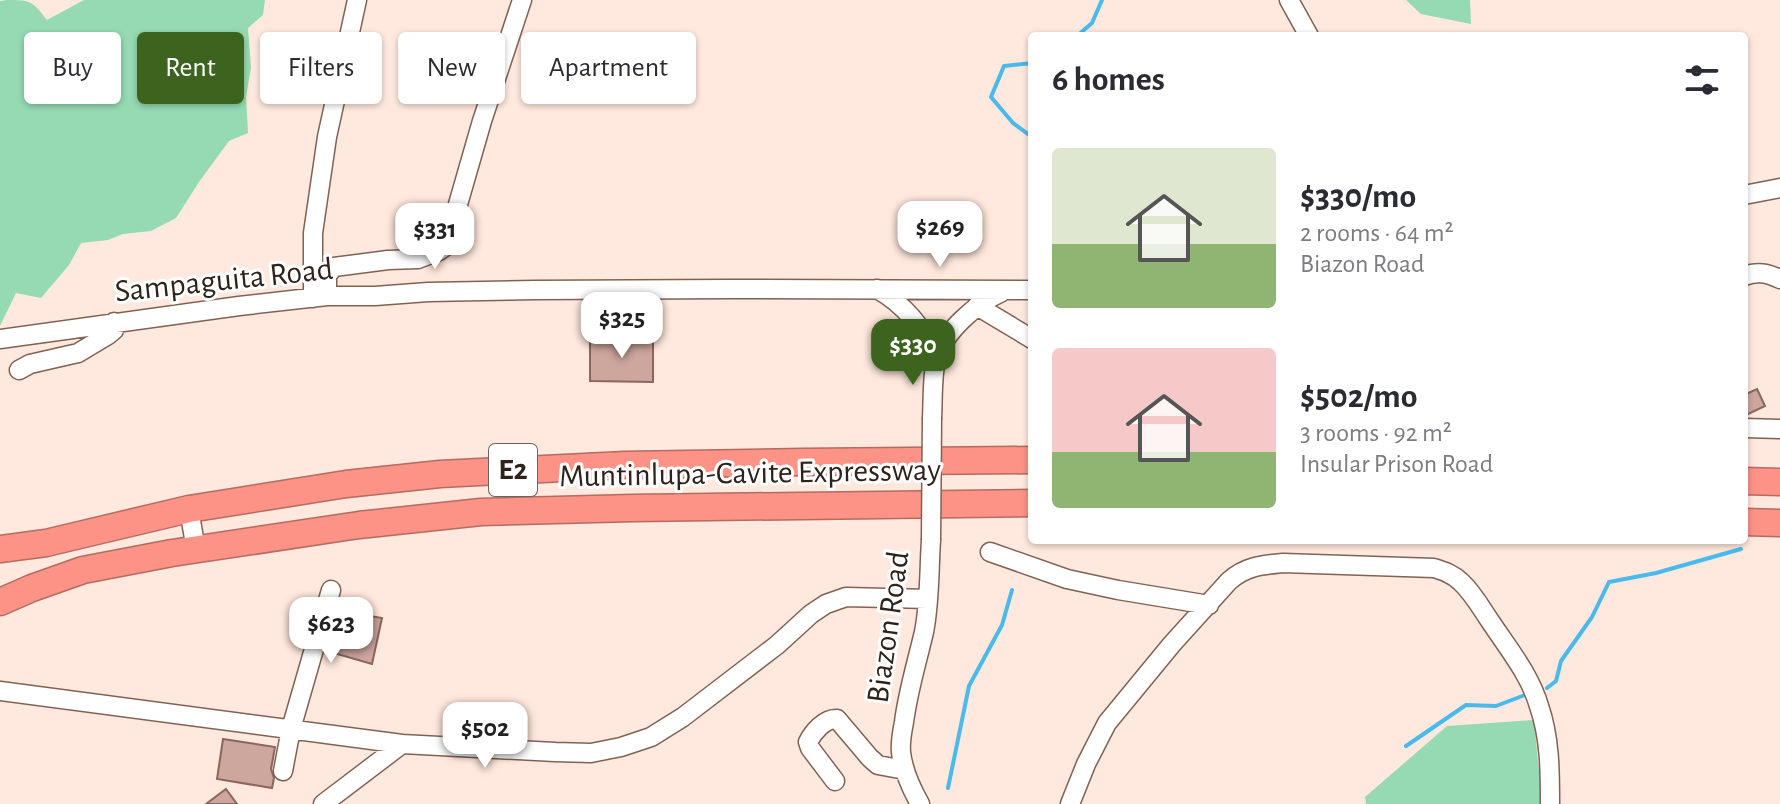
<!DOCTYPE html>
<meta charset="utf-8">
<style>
body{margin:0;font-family:"Alegreya Sans",sans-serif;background:#f7f7f7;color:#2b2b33;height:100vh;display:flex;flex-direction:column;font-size:30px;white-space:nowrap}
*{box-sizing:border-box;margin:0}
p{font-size:26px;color:#7c7c81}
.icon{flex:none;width:44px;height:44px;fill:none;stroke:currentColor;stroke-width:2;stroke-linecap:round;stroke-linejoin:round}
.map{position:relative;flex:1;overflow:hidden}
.drawer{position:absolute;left:1028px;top:32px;width:720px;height:512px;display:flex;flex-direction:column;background:#fff;border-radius:8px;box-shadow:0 2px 6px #0004}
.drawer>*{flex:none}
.top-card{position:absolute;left:24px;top:32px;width:760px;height:72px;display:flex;gap:16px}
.price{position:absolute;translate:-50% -68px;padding:0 18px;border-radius:16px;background:#fff;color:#222;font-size:26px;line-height:52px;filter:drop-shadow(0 2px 4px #0008)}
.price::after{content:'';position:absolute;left:50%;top:48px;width:24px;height:18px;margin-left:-12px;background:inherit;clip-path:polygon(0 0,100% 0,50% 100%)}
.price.on{background:#3d641f;color:#fff}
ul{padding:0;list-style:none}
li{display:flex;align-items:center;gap:24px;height:200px;padding:0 24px}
li span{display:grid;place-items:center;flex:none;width:224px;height:160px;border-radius:8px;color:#555}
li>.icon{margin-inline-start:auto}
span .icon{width:96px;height:96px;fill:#fffc;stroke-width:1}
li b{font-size:34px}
h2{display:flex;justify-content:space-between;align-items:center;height:96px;padding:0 24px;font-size:34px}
.pill{padding:0 28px;border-radius:8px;background:#fff;box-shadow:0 2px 6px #0004;font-size:28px;line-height:72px}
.pill.on{background:#3d641f;color:#fff}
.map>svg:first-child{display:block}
</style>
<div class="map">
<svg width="1780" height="804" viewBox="0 0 1780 804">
<rect width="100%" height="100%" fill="#ffe8dd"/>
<path fill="#95dab2" d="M7 0C32 0 32 1 47 20L84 0H265L263 15 248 28 251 68 246 97 248 133 229 141 199 182 176 218 151 231 123 234 108 240 81 243 69 265 41 298 16 293 0 326V1Z
M1406 0H1470L1471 24 1421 14Z
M1534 720 1542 803 1557 804H1366L1365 797 1447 726Z"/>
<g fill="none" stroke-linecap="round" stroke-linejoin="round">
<path stroke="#49baea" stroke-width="4" d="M1077 36 1092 23 1102 0
M1032 63 1004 66 991 97 1013 123 1032 137
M1547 688 1556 681 1561 661 1592 617 1609 582 1656 573 1741 549
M1406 746 1466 705 1496 706 1525 695
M948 788 969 686 1002 625 1012 590"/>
</g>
<path fill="#cda69e" stroke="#8a665f" stroke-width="2" d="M590 339 653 340V382L590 381Z
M1757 389 1765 406 1744 416V395Z
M347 612 382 618 372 664 334 653Z
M223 739 275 747 271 769 274 778 272 788 217 779Z
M226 789 237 804H206Z"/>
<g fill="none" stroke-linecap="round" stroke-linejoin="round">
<g stroke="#816252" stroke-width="21">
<path id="minor" d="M1289 0 1309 36
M1744 195 1780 188
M1744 276C1758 271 1767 273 1780 279
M877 289C905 305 924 328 936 358
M327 296V275L334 267 388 260 418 259 439 251 446 246 482 121 522 0
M313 298V233L327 137 357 0
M977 306 1032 339
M0 339 239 306 327 296H375L428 292 535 290 729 289 1032 290
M19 370 30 364 78 353 108 335 114 330V322
M932 418C933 400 932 377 936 360 943 332 977 303 1002 292
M1744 428 1780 429
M189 509 196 550
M990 552 1067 579 1118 590 1209 605
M0 691 402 744 555 752 591 753 621 747 651 737 683 717 777 645 811 614 826 604 846 597 928 599
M283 771 291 729 331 590
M835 781 810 748 808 742C813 732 825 718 837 719L870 758 878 765 905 770
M323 804 402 744
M920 804C911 788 903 771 901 752 900 742 902 732 904 722 908 691 917 662 924 632 930 602 929 570 931 540
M1070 804 1086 764 1107 723 1172 644 1229 581C1246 566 1262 565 1283 563L1434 568C1444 571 1453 574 1461 582 1473 593 1481 608 1490 621 1508 648 1530 675 1539 706 1550 738 1550 771 1550 804"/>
</g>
<g stroke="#b46b61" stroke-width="29">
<path id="highway" d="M1744 481 1780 482
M1744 522 1780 523
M0 549 46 543 189 509 346 484 440 474 625 465 803 462 1032 460
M0 602 32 588 83 570 172 553 359 525 481 512 633 508 1032 503"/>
</g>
<use href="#minor" stroke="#fff" stroke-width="18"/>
<use href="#highway" stroke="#fc9386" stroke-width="26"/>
<g stroke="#816252" stroke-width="21" stroke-linecap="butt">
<path id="minor-bridge" d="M931 540 932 418"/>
</g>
<use href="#minor-bridge" stroke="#fff" stroke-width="18"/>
</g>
<g text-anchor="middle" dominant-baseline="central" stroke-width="6" stroke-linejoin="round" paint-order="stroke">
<rect fill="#fff" stroke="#6d645f" stroke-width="2" x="489" y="444" width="48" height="52" rx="6"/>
<g font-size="30" font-weight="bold" fill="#2f221b">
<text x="513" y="470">E2</text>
</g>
<g font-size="32" fill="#2f221b" stroke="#fff">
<text transform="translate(224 280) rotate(-6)">Sampaguita Road</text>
<text transform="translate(750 473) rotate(-1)">Muntinlupa-Cavite Expressway</text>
<text transform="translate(888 627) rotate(-82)">Biazon Road</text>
</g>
</g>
</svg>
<b class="price" style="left:940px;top:269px">$269</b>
<b class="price" style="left:435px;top:271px">$331</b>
<b class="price" style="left:622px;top:360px">$325</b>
<b class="price on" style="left:913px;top:387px">$330</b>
<b class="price" style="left:331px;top:665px">$623</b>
<b class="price" style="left:485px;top:770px">$502</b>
<div class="top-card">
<a class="pill">Buy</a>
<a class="pill on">Rent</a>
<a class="pill">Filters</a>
<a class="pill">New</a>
<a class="pill">Apartment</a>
</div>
<section class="drawer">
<h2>6 homes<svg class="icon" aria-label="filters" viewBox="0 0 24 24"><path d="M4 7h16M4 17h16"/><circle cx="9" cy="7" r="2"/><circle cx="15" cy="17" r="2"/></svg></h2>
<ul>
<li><span style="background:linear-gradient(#dfe7d0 60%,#8fb573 0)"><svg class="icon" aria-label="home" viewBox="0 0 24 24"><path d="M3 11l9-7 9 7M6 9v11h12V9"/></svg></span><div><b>$330/mo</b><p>2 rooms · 64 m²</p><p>Biazon Road</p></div></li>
<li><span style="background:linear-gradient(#f6c9c9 65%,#8fb573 0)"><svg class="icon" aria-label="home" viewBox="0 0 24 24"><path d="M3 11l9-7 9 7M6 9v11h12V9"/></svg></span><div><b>$502/mo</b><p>3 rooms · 92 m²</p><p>Insular Prison Road</p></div></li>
</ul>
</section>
</div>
